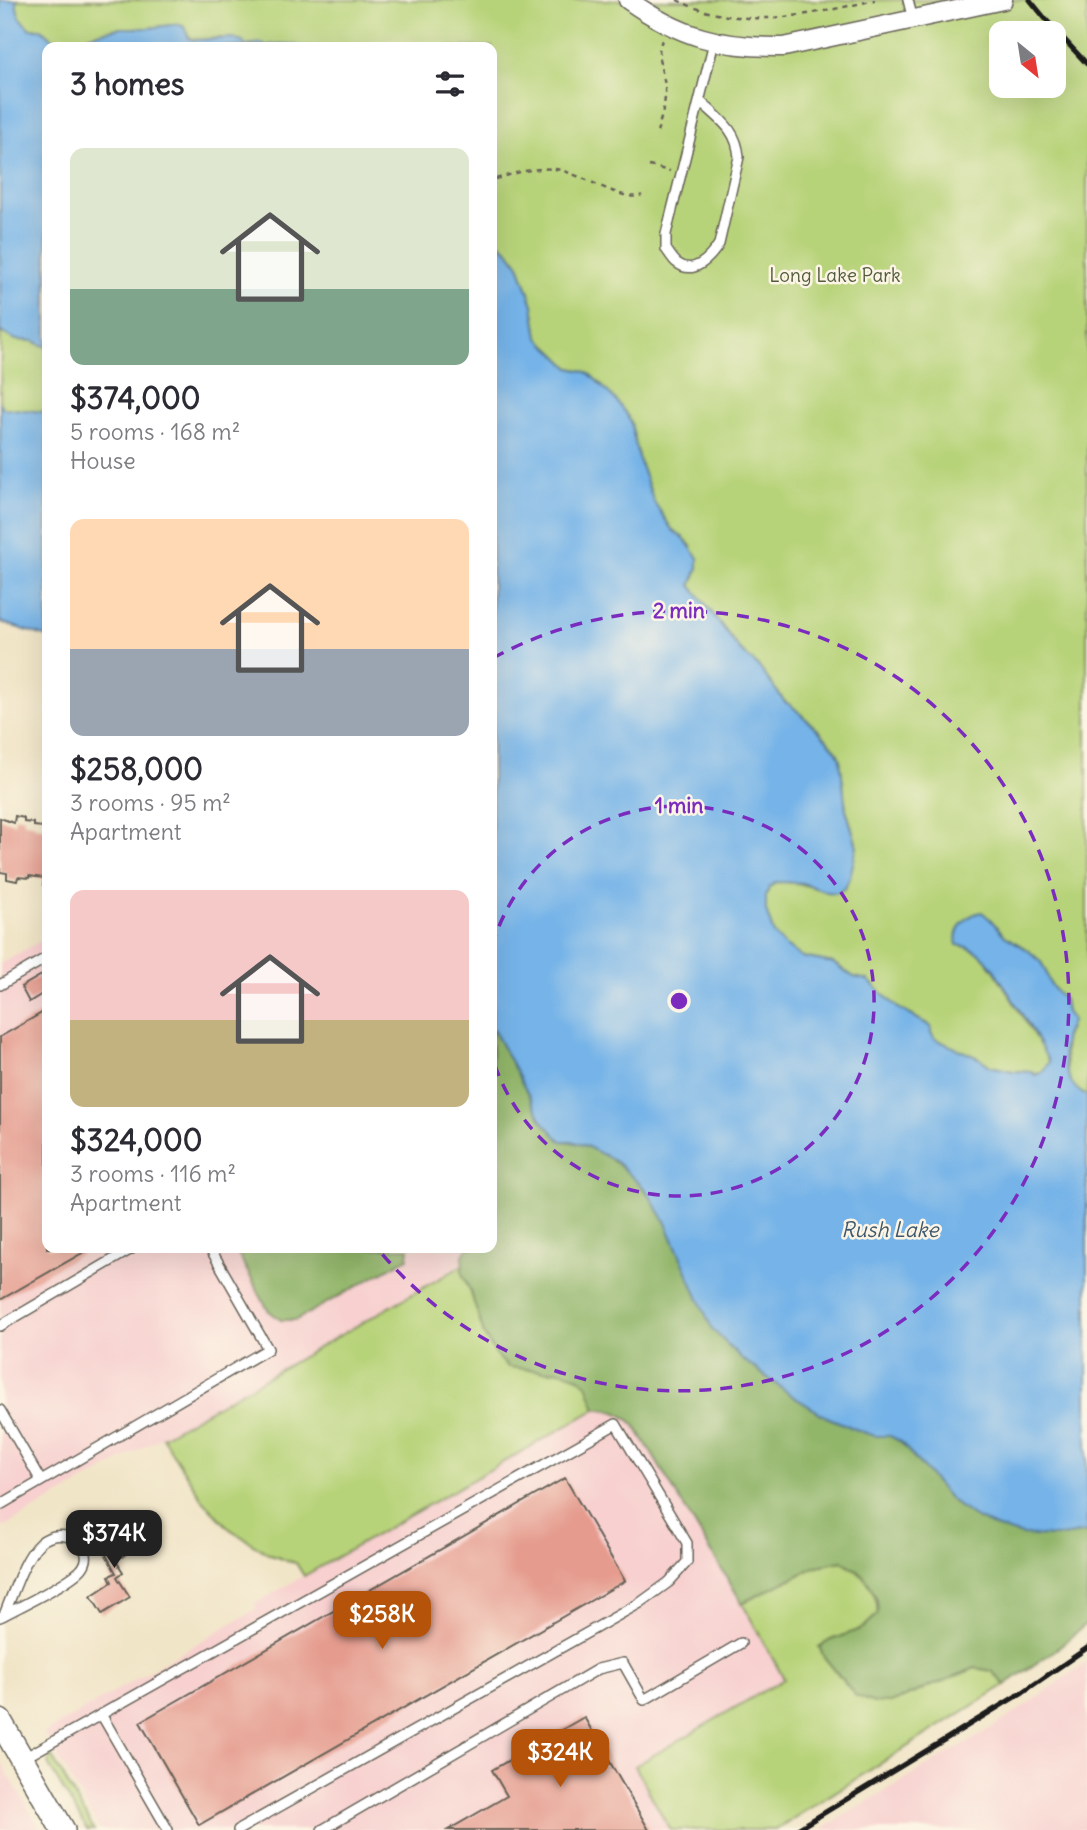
<!DOCTYPE html>
<meta charset="utf-8">
<style>
body{margin:0;font-family:Delius,sans-serif;background:#f2f2f3;color:#2b2b33;height:100vh;display:flex;flex-direction:column;font-size:26px;white-space:nowrap}
*{box-sizing:border-box;margin:0}
p{font-size:23px;color:#7c7c81}
.icon{flex:none;width:38px;height:38px;fill:none;stroke:currentColor;stroke-width:2;stroke-linecap:round;stroke-linejoin:round}
.map{position:relative;flex:1;overflow:hidden}
.panel{position:absolute;left:42px;top:42px;width:455px;height:1211px;display:flex;flex-direction:column;background:#fff;border-radius:14px;box-shadow:0 7px 28px #0002}
.panel>*{flex:none}
.needle{width:46px;rotate:150deg}
.tools{position:absolute;left:989px;top:21px;display:grid;gap:14px}
.tools a{display:grid;place-items:center;width:77px;height:77px;border-radius:14px;background:#fff;box-shadow:0 7px 28px #0002;font-size:35px}
.price{position:absolute;translate:-50% -60px;padding:0 16px;border-radius:14px;background:#b45309;color:#fff;font-size:23px;line-height:46px;filter:drop-shadow(0 2px 4px #0008)}
.price::after{content:'';position:absolute;left:50%;top:42px;width:21px;height:16px;margin-left:-10px;background:inherit;clip-path:polygon(0 0,100% 0,50% 100%)}
.price.selected{background:#222;color:#fff}
ul{padding:0;list-style:none}
li{display:grid;align-content:center;gap:14px;height:371px;padding:0 28px}
li span{display:grid;place-items:center;height:217px;border-radius:14px;color:#555}
li>.icon{margin-inline-start:auto}
span .icon{width:126px;height:126px;fill:#fffc;stroke-width:1}
li b{font-size:30px}
h2{display:flex;justify-content:space-between;align-items:center;height:84px;padding:0 28px;font-size:30px}
.map>svg:first-child{display:block}
</style>
<div class="map">
<svg width="1087" height="1830" viewBox="0 0 1087 1830">
<rect width="100%" height="100%" fill="#fcf5e5"/>
<filter id="ink" filterUnits="userSpaceOnUse"><feTurbulence type="fractalNoise" baseFrequency=".0143" numOctaves="2"/><feDisplacementMap in="SourceGraphic" scale="14" xChannelSelector="R" yChannelSelector="G"/><feConvolveMatrix kernelMatrix="1 2 1 2 8 2 1 2 1" color-interpolation-filters="sRGB"/></filter>
<filter id="wash" filterUnits="userSpaceOnUse"><feTurbulence type="fractalNoise" baseFrequency=".00686" numOctaves="4" result="noise"/><feDisplacementMap in="SourceGraphic" scale="28" xChannelSelector="R" yChannelSelector="G"/><feGaussianBlur stdDeviation="1.57" result="paint"/><feColorMatrix in="noise" values="0 0 0 0 0 0 0 0 0 0 0 0 0 0 0 0 0 1.4 0 .05"/><feComposite in="paint" operator="in"/></filter>
<g filter="url(#wash)">
<rect width="100%" height="100%" fill="#f1e5c7"/>
<path fill="#f7d0cf" d="M47 937V1248H235L268 1310 296 1320 408 1258 409 1248H467L463 1256V1265L0 1529V964Z
M607 1408 622 1414 634 1424 641 1433 785 1678 635 1766 670 1830H100L44 1733 256 1609 254 1604 596 1409Z
M1087 1662V1830H820L1006 1719Z
M0 1760 41 1830H0Z"/>
<path fill="#b7d379" stroke="#6a784a" stroke-width="2" fill-rule="evenodd" d="M17 0H1087V1096L1074 1089 1067 1076 1064 1040 1069 1028 1064 1000 1050 984 1045 969 1040 961 1028 950 1005 936 990 919 967 947 981 954 994 970 1046 1055 1049 1062 1042 1072 1035 1075 1024 1071H1013L990 1066 981 1059 942 1043 934 1039 927 1024 898 1008 868 981 854 977 833 963 802 957 784 945 774 934 766 911V896L769 888 776 881C795 881 809 886 827 892L857 846 846 809 840 759 836 750 819 731 792 706 785 702 758 666 740 650 691 585 698 569 691 546 684 538 673 531 654 502 638 457 631 423 599 382 584 371 570 368 538 337 533 305 519 265 509 251 492 237V47H304L284 44 266 46 263 43 248 46 221 38 199 40 190 38 184 27 178 24 149 28H119L94 34 76 41 53 39 35 28 30 29C21 21 15 12 17 0ZM1001 33H1054V86H1001Z
M1 332 16 340 33 341 47 347V408L45 412 3 408 0 403Z
M463 1265 462 1273 470 1290 485 1337 545 1371 556 1370 569 1373 577 1376 587 1384 596 1409 304 1576 296 1563 270 1555 230 1529 204 1502 162 1437Z
M842 1561C864 1574 877 1588 878 1614L863 1628 831 1640 819 1647 824 1657 856 1696 890 1703 975 1668 992 1671 1005 1685 775 1830H670L635 1766 784 1679 742 1603 817 1566Z
M51 1755 94 1830H87L48 1764Z"/>
<path fill="#91b569" stroke="#566842" stroke-width="2" d="M492 1027 543 1122 561 1141C600 1142 634 1174 656 1204L741 1358 794 1397 827 1417 875 1436H890L900 1441 950 1499 972 1516 998 1528 1055 1537 1087 1532V1623L1061 1646 1005 1685 992 1671 975 1668 890 1703H874L856 1696 824 1657 819 1647 831 1640 863 1628 878 1614 877 1600 868 1582 859 1571 842 1561 817 1566 742 1603 634 1424C622 1414 612 1408 596 1409L587 1384 577 1376 556 1370 545 1371 508 1367 498 1357 485 1337 470 1290 462 1273 463 1256 467 1248H492Z
M235 1248H409L408 1258 296 1320H281L268 1310Z"/>
<path fill="#74b3e8" stroke="#486882" stroke-width="2" d="M0 0H17C15 12 21 21 30 29H41L53 39 76 41 94 34 119 28H149L178 24 184 27 189 38 193 40 232 38 243 41 245 45 263 43 266 46C279 42 291 44 304 47H47V347L33 341 16 340 1 332 0 333Z
M492 237 509 251 519 265 533 305 538 337 570 368 584 371 591 375 615 399 627 415 631 423 638 457 654 502 673 531 684 538 698 558V569L691 585 740 650 758 666 785 702 792 706 819 731 836 750 840 759 846 809 857 846 850 877 845 888 836 893 827 892 802 883 776 882 769 888 766 896V911L774 934 784 945 802 957 833 963 854 977 868 980 898 1008 927 1024 931 1028V1033L935 1039 981 1059 990 1066 1013 1071 1032 1072 1035 1075 1042 1072 1049 1062 1030 1027 994 969 981 954 967 947 957 945C953 929 967 914 982 912L990 919 1005 936 1028 950 1040 961 1045 969 1050 984 1064 1000 1066 1012 1072 1020C1069 1027 1064 1035 1064 1042 1062 1063 1067 1087 1087 1096V1532L1055 1537 1022 1535 998 1528 972 1516 950 1499 900 1441 890 1436H875L860 1431 827 1417 794 1397 741 1358 712 1329 665 1221 646 1190 614 1160 586 1146 572 1141H561L543 1122 492 1027Z
M0 403 3 408 44 412 47 408V637L0 622Z"/>
<g id="blocks">
<path fill="#e59c8f" d="M15 816 24 818V822L34 823V826L43 827 47 825V885H43L44 878 29 876V878L18 877 17 881 7 879V873L0 872V818L14 823Z
M47 972V991L29 1002 21 987Z
M47 1010V1248H91L0 1300V1037Z
M565 1478 625 1581 199 1825 140 1722Z
M119 1528 124 1537 130 1534 137 1546 116 1561 123 1572 117 1577 130 1597 102 1614 91 1596 112 1582 109 1576 116 1573 98 1540Z
M584 1717 649 1830H448L507 1796 492 1770Z"/>
</g>
</g>
<g filter="url(#ink)">
<use href="#blocks" fill-opacity="0" stroke="#676258" stroke-width="2"/>
<g fill="none" stroke-linecap="round" stroke-linejoin="round">
<g stroke="#676258" stroke-width="12">
<path id="service" d="M908 0 913 20
M700 101C719 119 737 129 739 157L719 244C710 258 694 276 677 263 673 260 669 253 666 249V234L714 42
M0 985 46 958
M0 1326 133 1248
M0 1410 41 1481
M0 1505 268 1349 210 1248
M0 1617C17 1608 74 1581 83 1567 97 1547 63 1523 40 1543 24 1557 13 1594 4 1615
M101 1714 168 1830
M24 1758 616 1424 687 1543V1562L669 1582 640 1603 238 1830
M322 1830 598 1669 623 1663 644 1700 741 1643"/>
</g>
<g stroke="#676258" stroke-width="21">
<path id="minor" d="M628 0C680 37 721 48 784 47L1003 0"/>
</g>
<g stroke="#676258" stroke-width="26">
<path id="tertiary" d="M0 1721 63 1830"/>
</g>
<path stroke="#676258" stroke-width="2.5" stroke-dasharray="5 5" stroke-linecap="butt" d="M677 0C741 32 809 15 875 0
M657 132C661 118 666 103 665 89 664 69 654 60 662 40
M649 166 670 171
M496 179C515 173 535 167 555 169 579 172 625 204 642 195"/>
<use href="#service" stroke="#fff" stroke-width="9"/>
<use href="#minor" stroke="#fff" stroke-width="18"/>
<use href="#tertiary" stroke="#fff" stroke-width="23"/>
<path stroke="#1c1c1c" stroke-width="5" d="M1030 0 1048 22 1087 64
M796 1830 1023 1692 1087 1648"/>
</g>
</g>
<g fill="none" stroke="#7b2cbf" stroke-width="3.5" stroke-dasharray="12 9">
<path d="M492 946A195 195 0 1 1 492 1056"/>
<path d="M493 658A390 390 0 1 1 378 1249"/>
</g>
<g text-anchor="middle" dominant-baseline="central" stroke-width="5" stroke-linejoin="round" paint-order="stroke">
<g font-size="19" fill="#525c3d" stroke="#fcf5e5">
<text x="835" y="275">Long Lake Park</text>
</g>
<g font-size="21" font-style="italic" fill="#3f586e" stroke="#fcf5e5">
<text x="890" y="1229">Rush Lake</text>
</g>
</g>
<circle cx="679" cy="1001" r="10" fill="#7b2cbf" stroke="#fcf5e5" stroke-width="3.5"/>
<g font-size="21" text-anchor="middle" font-weight="bold" fill="#7b2cbf" stroke="#fcf5e5" stroke-width="5" stroke-linejoin="round" paint-order="stroke">
<text x="679" y="618">2 min</text>
<text x="679" y="813">1 min</text>
</g>
</svg>
<div class="tools">
<a><svg class="needle" viewBox="-14 -14 28 28"><path d="M0-13l5 13h-10z" fill="#e53935"/><path d="M0 13l5-13h-10z" fill="#7c7c81"/></svg></a>
</div>
<b class="price selected" style="left:114px;top:1570px">$374K</b>
<b class="price" style="left:382px;top:1651px">$258K</b>
<b class="price" style="left:560px;top:1789px">$324K</b>
<section class="panel">
<h2>3 homes<svg class="icon" aria-label="filters" viewBox="0 0 24 24"><path d="M4 7h16M4 17h16"/><circle cx="9" cy="7" r="2"/><circle cx="15" cy="17" r="2"/></svg></h2>
<ul>
<li><span style="background:linear-gradient(#dfe7d0 65%,#7fa58c 0)"><svg class="icon" aria-label="home" viewBox="0 0 24 24"><path d="M3 11l9-7 9 7M6 9v11h12V9"/></svg></span><div><b>$374,000</b><p>5 rooms · 168 m²</p><p>House</p></div></li>
<li><span style="background:linear-gradient(#ffd9b3 60%,#9aa5b1 0)"><svg class="icon" aria-label="home" viewBox="0 0 24 24"><path d="M3 11l9-7 9 7M6 9v11h12V9"/></svg></span><div><b>$258,000</b><p>3 rooms · 95 m²</p><p>Apartment</p></div></li>
<li><span style="background:linear-gradient(#f6c9c9 60%,#c2b280 0)"><svg class="icon" aria-label="home" viewBox="0 0 24 24"><path d="M3 11l9-7 9 7M6 9v11h12V9"/></svg></span><div><b>$324,000</b><p>3 rooms · 116 m²</p><p>Apartment</p></div></li>
</ul>
</section>
</div>
